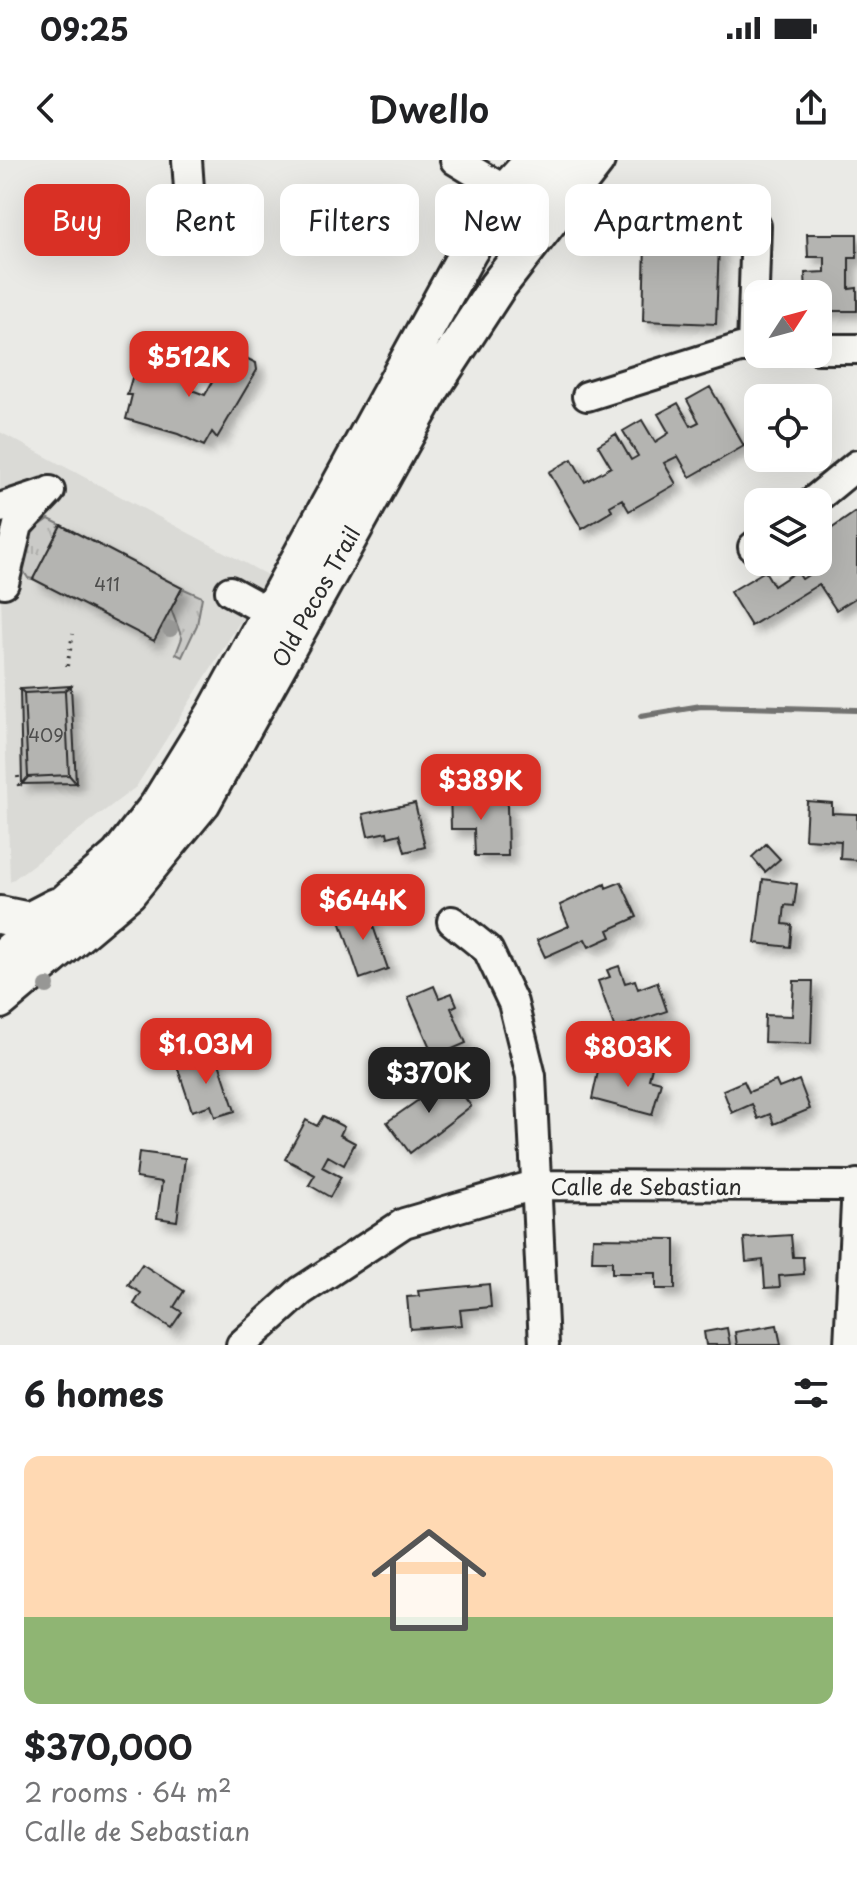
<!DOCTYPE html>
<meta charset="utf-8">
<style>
body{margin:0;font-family:"Playpen Sans",sans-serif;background:#f2f2f2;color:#202124;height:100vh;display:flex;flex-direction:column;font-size:30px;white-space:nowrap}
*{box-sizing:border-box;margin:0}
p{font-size:26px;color:#757577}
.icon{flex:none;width:44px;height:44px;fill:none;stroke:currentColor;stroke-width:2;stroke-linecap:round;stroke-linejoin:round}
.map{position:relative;height:1185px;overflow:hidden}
.sheet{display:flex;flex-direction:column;background:#fff;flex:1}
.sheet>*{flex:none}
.guide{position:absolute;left:24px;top:24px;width:810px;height:72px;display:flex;gap:16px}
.needle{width:52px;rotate:54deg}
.buttons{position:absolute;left:744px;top:120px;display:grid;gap:16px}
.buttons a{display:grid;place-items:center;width:88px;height:88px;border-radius:16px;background:#fff;box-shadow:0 8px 32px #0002;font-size:40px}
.price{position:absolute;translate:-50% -68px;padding:0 18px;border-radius:16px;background:#d93025;color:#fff;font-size:26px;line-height:52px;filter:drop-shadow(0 2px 4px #0008)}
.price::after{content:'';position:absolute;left:50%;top:48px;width:24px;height:18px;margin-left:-12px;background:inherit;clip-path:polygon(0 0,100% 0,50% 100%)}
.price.active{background:#222;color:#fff}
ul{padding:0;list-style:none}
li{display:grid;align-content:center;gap:16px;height:424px;padding:0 24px}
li+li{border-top:2px solid #e0e0e0}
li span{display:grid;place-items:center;height:248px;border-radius:16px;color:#555}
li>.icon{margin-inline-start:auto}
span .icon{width:144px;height:144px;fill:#fffc;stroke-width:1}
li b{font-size:34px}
h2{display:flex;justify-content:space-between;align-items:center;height:96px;padding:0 24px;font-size:34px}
.tag{padding:0 28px;border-radius:16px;background:#fff;box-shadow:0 8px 32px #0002;font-size:28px;line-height:72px}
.tag.active{background:#d93025;color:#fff}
.status{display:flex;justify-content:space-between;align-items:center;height:56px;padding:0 40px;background:#fff;direction:ltr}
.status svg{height:22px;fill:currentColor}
header{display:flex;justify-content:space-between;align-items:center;height:104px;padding:0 24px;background:#fff;font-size:36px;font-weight:600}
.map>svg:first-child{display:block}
</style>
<div class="status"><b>09:25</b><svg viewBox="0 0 49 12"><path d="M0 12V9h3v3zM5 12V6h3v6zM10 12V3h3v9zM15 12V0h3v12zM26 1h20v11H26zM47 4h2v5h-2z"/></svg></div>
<header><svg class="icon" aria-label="back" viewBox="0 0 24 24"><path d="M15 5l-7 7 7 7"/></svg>Dwello<svg class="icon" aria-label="share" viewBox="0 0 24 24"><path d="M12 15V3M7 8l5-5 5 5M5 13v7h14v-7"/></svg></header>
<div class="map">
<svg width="857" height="1185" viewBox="0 0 857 1185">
<defs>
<pattern id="grass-tufts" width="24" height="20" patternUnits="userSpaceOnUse" patternTransform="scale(2)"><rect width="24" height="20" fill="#cacac7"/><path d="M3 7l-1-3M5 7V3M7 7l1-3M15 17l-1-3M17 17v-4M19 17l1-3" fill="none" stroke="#aeaeab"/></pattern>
<filter id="shadow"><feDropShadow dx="7" dy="7" stdDeviation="4" flood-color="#0004"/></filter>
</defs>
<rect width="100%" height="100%" fill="#eaeae6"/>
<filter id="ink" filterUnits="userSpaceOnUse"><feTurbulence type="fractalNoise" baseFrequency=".0125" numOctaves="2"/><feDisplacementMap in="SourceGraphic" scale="16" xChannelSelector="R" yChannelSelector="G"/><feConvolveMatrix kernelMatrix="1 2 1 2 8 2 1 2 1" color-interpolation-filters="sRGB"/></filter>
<g filter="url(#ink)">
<path fill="#dadad6" d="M0 272 269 416 136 627 10 722 0 404Z"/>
<path fill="url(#grass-tufts)" stroke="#7a7a79" stroke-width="2" d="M49 359 61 365 33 419 28 418 19 404 22 378Z
M182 428 202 437 197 465 182 497 176 494 182 478 171 449Z"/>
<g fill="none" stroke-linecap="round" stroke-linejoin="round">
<path stroke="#727270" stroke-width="6" d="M641 556 701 546 857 550"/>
</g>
<path fill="#b4b4b1" stroke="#2b2b2b" stroke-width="2" filter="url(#shadow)" d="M675 67 696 68V84L719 85 716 164 643 161 645 82 675 83Z
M807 74H857V98H849V129L857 128V151H818V134H806L805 113 825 112V97H808Z
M230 190 256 203 257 210 217 278 212 272 204 286 178 274 126 259 132 235H127L136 204 190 219 189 229 205 235Z
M710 227 744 286 690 317 678 296 664 303 676 324 629 351 622 339 610 346 612 351 582 369 549 312 572 299 585 322 611 307 598 285 616 274 631 300 638 296 623 271 642 260 655 282 669 273 658 254 678 243 691 266 699 262 687 240Z
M857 351V437L836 450 819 424 751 466 730 432 765 411 774 426 797 411 802 419 816 410 811 402H818V378Z
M61 365 182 428 154 481 33 419Z
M71 526 65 531 24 533 20 529Z
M71 526 76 623 69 615 65 531Z
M20 529 24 533 28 617 22 624Z
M65 531 69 615 28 617 24 533Z
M69 615 76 623 22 624 28 617Z
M475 628V643H507L508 696H475L474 669H451L450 629Z
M807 641 832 643V653L857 654V700L840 699 841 681 805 679Z
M415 643 425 687 405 692 400 674 388 677 387 672 368 676 363 654Z
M766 684 780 699 765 712 752 697Z
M763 719 797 724 794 746 785 745 783 764 792 765 790 787 755 783Z
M621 722 637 757 608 770 611 777 589 787 585 779 545 797 537 780 569 766 560 745 605 724 606 728Z
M366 746 388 809 360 819 338 755Z
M619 806 625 823 635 820 638 829 657 822 667 851 615 869 598 821 610 817 607 810Z
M794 821H813L811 884 764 882 765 855 792 856Z
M434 826 439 838 452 833 457 845 451 848 466 883 434 897 408 837Z
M216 894 235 951 215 957 211 945 192 951 177 906Z
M636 903 652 907 649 919 661 922 652 955 592 939 599 907 633 915Z
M450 918 471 946 410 993 387 962Z
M799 920 810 949 774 964 770 954 758 959 752 944 732 953 723 930 744 921 749 932 776 921 779 928Z
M323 956 344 967 340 975 355 983 344 1005 328 996 322 1007 341 1017 330 1037 309 1025 315 1015 285 999 306 960 317 966Z
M139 992 185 998 177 1061 157 1058 162 1022 136 1018Z
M791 1075 793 1097H803L804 1114 779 1116 780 1127 765 1128 763 1100 746 1102 744 1078Z
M593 1078 675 1079V1129H656V1113H612V1101H592Z
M142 1104 184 1131 174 1147 182 1152 171 1168 134 1144 141 1133 128 1125Z
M489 1124 491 1147 460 1150 462 1165 410 1169 407 1137 419 1136 418 1131Z
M777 1165 781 1185H737L735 1172Z
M727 1168 730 1185H706L704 1172Z"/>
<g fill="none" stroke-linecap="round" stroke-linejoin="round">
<g stroke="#2b2b2b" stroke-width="34">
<path id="minor" d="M187 0 190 43
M455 0 506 31 526 35 541 26 564 0
M752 188 756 66
M818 189H857
M587 236 740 188H758
M812 342 857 305
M0 348 45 333
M753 387 758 383
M4 423 18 365 50 331
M230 431 270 453
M452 761 488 790 513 843 531 916 544 1185
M241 1185 301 1131 404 1063 535 1025 857 1026
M849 1185 857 1024"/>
</g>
<g stroke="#2b2b2b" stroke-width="42">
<path id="major" d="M0 755 29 761 56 747
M0 800 119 696 158 646 216 552 468 92 506 31 534 0
M0 840 128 732 202 642 432 227 497 127 596 0"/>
</g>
<path stroke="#2b2b2b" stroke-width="4" stroke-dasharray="2 6" stroke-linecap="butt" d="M67 506 73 474
M18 616 19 627"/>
<use href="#minor" stroke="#f6f6f2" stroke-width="28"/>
<use href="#major" stroke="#f6f6f2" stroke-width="36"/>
</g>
<g fill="#979795">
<circle cx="170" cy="469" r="8"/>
<circle cx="47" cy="826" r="8"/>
</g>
</g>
<g text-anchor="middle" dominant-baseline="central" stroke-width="6" stroke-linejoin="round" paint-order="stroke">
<g font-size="18" fill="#4d4d4c">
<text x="107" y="423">411</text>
<text x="46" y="574">409</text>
</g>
<g font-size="22" fill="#2b2b2b" stroke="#f6f6f2">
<text transform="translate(315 436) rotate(-61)">Old Pecos Trail</text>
<text x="646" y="1025">Calle de Sebastian</text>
</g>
</g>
</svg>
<div class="buttons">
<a><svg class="needle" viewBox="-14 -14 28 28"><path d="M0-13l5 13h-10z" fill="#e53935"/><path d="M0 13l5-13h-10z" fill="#757577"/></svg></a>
<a><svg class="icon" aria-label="locate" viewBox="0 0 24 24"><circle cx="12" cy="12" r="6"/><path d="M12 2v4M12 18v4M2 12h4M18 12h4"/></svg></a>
<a><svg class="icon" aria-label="layers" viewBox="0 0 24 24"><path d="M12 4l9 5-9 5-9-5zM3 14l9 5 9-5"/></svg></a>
</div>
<b class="price" style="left:189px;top:239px">$512K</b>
<b class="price" style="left:481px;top:662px">$389K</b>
<b class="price" style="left:363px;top:782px">$644K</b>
<b class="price" style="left:206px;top:926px">$1.03M</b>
<b class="price" style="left:628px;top:929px">$803K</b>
<b class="price active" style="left:429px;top:955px">$370K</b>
<div class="guide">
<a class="tag active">Buy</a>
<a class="tag">Rent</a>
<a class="tag">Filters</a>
<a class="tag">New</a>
<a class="tag">Apartment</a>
</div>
</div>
<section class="sheet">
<h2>6 homes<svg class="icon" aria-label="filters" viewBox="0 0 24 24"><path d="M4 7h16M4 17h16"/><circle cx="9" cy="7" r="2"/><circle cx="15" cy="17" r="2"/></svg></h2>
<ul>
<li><span style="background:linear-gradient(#ffd9b3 65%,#8fb573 0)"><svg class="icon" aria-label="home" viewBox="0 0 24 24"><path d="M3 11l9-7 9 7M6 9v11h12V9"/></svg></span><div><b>$370,000</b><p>2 rooms · 64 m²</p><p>Calle de Sebastian</p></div></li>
</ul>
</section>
